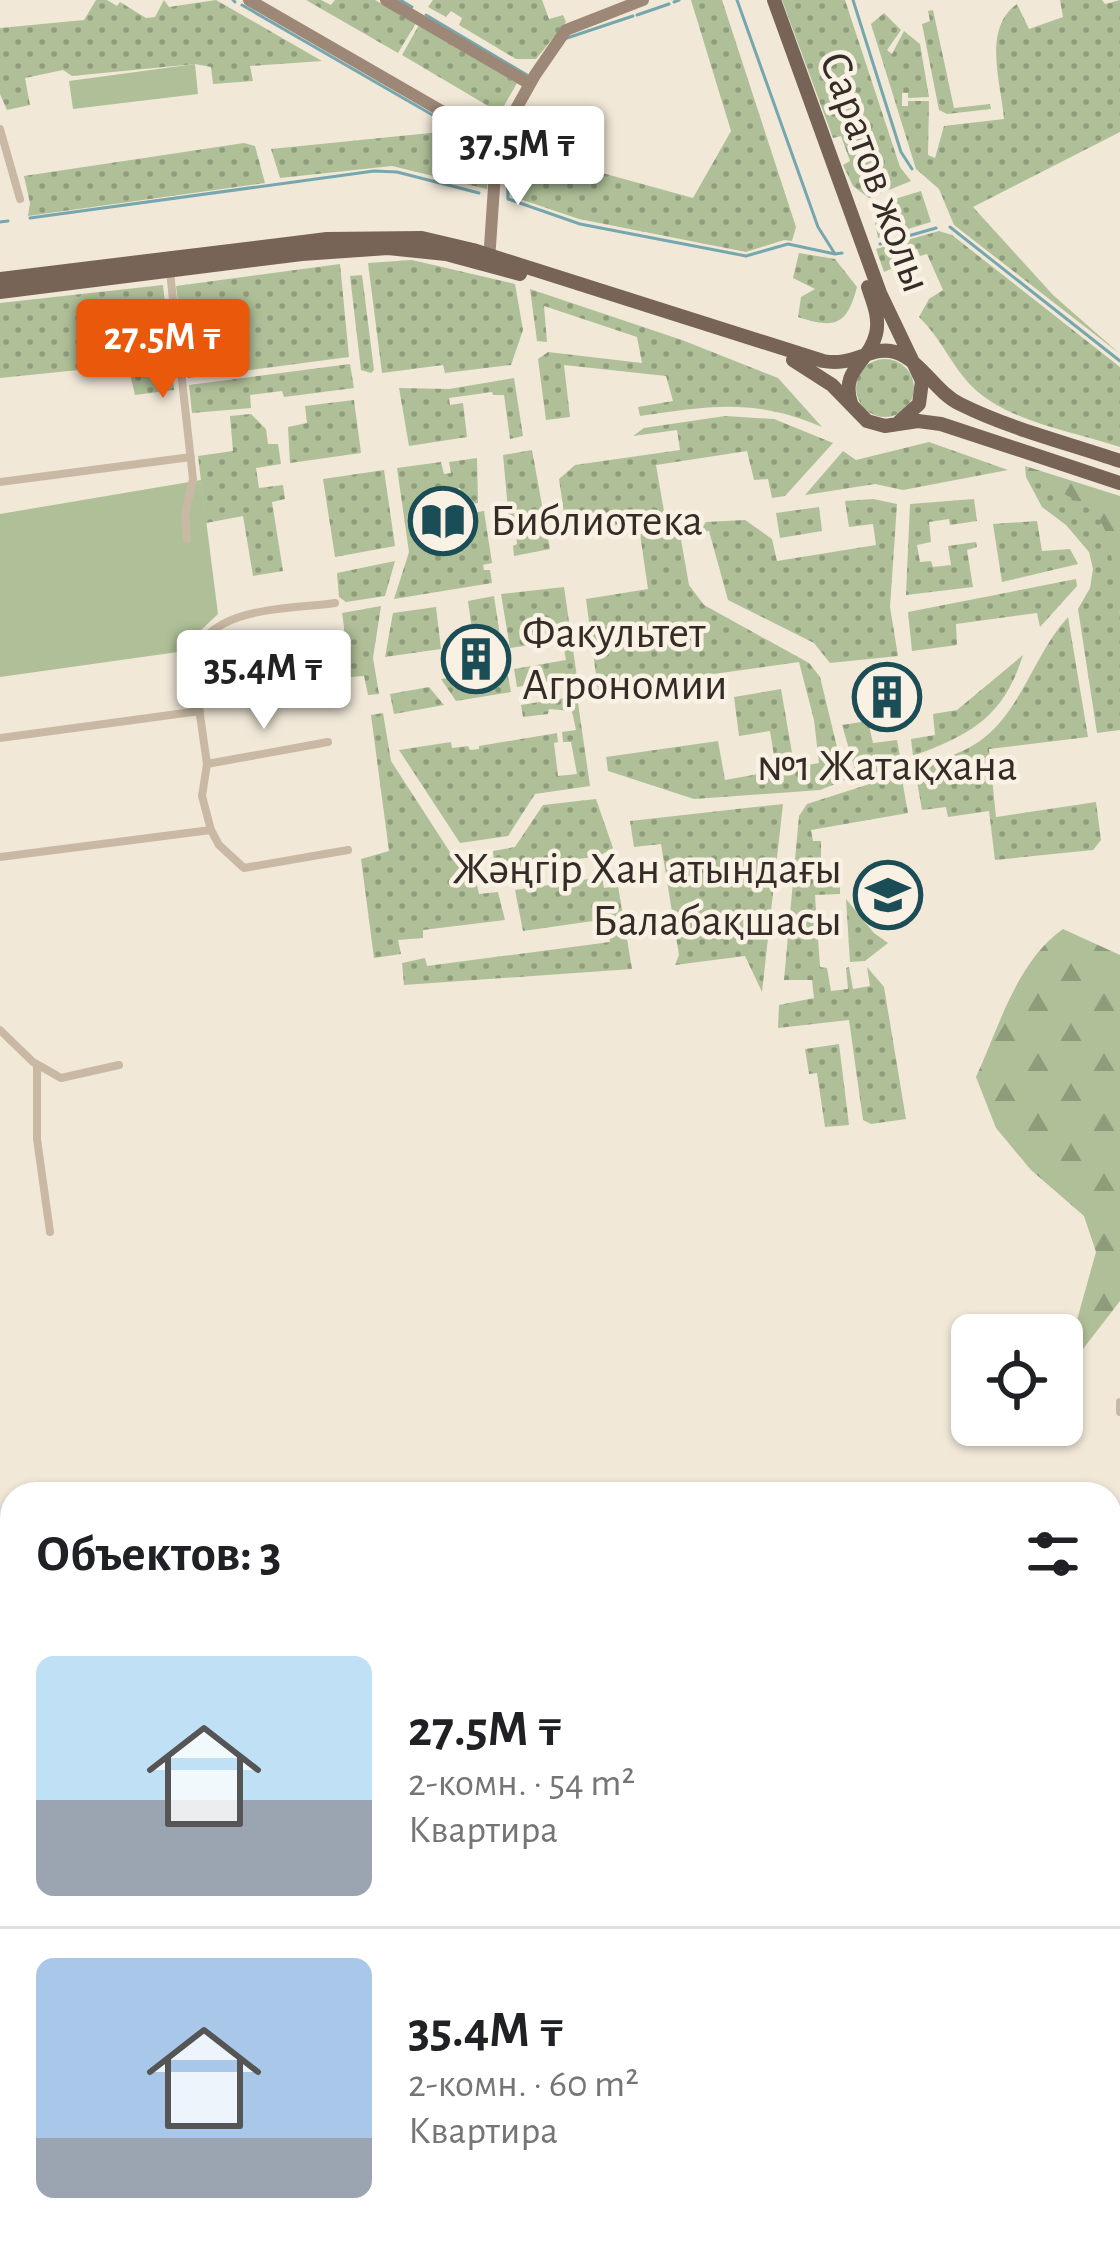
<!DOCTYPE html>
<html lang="ru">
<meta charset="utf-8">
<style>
body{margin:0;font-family:"Alegreya Sans",sans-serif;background:#f6f6f6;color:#202124;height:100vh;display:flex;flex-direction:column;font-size:45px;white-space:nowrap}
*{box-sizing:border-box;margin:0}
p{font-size:39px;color:#757577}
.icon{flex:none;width:66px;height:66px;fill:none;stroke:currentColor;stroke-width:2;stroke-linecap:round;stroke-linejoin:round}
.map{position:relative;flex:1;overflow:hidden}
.drawer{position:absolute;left:0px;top:1482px;width:1122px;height:768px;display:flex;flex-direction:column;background:#fff;border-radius:36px 36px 0 0;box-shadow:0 3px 9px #0004}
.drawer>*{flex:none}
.buttons{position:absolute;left:951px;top:1314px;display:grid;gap:24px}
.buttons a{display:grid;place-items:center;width:132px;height:132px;border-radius:18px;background:#fff;box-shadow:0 3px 9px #0004;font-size:60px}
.price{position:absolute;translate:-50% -102px;padding:0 27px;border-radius:12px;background:#fff;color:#222;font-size:39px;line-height:78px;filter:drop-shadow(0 3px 6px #0008)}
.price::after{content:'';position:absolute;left:50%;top:72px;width:36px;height:27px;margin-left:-18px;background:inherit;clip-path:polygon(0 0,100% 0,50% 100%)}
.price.selected{background:#ea580c;color:#fff}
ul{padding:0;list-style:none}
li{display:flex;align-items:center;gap:36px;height:300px;padding:0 36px}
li+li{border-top:3px solid #e0e0e0}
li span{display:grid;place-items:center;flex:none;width:336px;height:240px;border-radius:18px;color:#555}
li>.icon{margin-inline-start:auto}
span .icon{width:144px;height:144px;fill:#fffc;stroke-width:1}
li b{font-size:51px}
h2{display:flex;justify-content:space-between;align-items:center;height:144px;padding:0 36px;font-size:51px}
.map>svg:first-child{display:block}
</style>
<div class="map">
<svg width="1120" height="2250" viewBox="0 0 1120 2250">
<defs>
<pattern id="grass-dots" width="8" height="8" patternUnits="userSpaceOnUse" patternTransform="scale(3)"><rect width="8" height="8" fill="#afc098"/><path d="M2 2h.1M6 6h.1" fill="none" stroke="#8f9c7c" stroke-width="1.8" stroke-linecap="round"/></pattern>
<pattern id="forest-firs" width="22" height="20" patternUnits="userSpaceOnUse" patternTransform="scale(3)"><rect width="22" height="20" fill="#afc098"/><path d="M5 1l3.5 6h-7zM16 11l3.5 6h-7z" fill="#8f9c7c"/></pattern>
<pattern id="water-rules" width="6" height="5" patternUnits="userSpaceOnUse" patternTransform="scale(3)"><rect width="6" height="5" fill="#77a7ae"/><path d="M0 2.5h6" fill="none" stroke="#62888d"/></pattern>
</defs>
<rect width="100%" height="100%" fill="#f1e8d8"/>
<path fill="url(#grass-dots)" d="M96 0H107L117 6 120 2 146 18 155 17 164 0 169 7 216 0 322 61 250 66 253 81 213 84 211 67 195 64 72 76 63 70 25 78 30 105 7 110 0 94V28L84 20Z
M306 0H321L331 5 335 0H375L416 23 398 53Z
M433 0H542L549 19 563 15 566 22 536 59H516L459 25 462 18 451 11 446 17 428 7Z
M691 0H722L796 227 792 241 784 240 746 252 579 219 514 197 504 146 693 198 731 131Z
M782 0H845L900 167 911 181 869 198 853 186 843 165 850 161 841 136 833 138Z
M1060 0H1102L1105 4 1120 0V132L973 207 1053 295 1120 354 954 225 939 189 916 169 871 24 884 13 901 30 887 50 892 54 904 31 920 44 929 97 908 98V93H902V106H908V101H929L928 155 935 158 944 126 1004 119C1001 82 982 29 1017 4L1029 29 1063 17Z
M933 10 954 108 990 104 991 109 947 114 939 110 922 24 930 21 928 11Z
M419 25 517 83 500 113 402 55Z
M450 131 489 154 487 189 392 166 280 178 271 149Z
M244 143 255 146 265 183 28 216 30 203 24 176Z
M921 191 931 222 878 238 872 206Z
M939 231 952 235 1120 367V447C1075 432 1015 423 978 392 954 372 943 340 919 317L929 299 943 290 927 254 920 256 917 249 909 252 911 260 884 272 876 249Z
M799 253 835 259 857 287C847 326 834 329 798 317L801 297 815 289 793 278Z
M412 260 515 284 523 330 511 365 445 373 443 365 382 373 368 263Z
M340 264 349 357 188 378 176 286Z
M362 275 374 370 371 373 361 370 350 276Z
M163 285 174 390 135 395 128 365 0 378V303Z
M530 289 682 340 778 378 822 427C756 398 709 406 640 416L638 407 673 401 666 376 564 365 570 417 546 420 538 359 548 352 642 363 637 337 544 306 547 342 537 341Z
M856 388a29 29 0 1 1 58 0a29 29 0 1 1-58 0Z
M350 364 354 388 284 397 282 391 250 395 251 408 192 413 189 385Z
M514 378 523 436 510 439 504 395H493L492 392 449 398 450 405 463 403 467 437 409 446 399 388 449 389Z
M354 400 361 453 290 463 288 427 307 423 305 406Z
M251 414 266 429 268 444H278L281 464 256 468 259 488 283 485 285 499 272 502 283 571 253 576 243 516 206 523 198 456 233 451 230 416Z
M725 416 774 419 833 443 785 496 772 498 768 479 754 480 747 451 656 465 665 517 585 530 565 520 559 479 575 465 680 450 677 430 633 436 644 428Z
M929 442 1008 470 903 490 875 484 805 495 843 451 856 460Z
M532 450 550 549 514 556 513 546 517 544 514 520H509L503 455Z
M477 458 478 503 463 505 460 488 451 490 453 498 423 503 428 537 419 539 420 542 433 540 434 545 468 540 465 514 484 511 492 563 483 565 484 570H490L492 583 394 599 409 552 397 468 441 462 444 474 451 473 449 462Z
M384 470 395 546 335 557 323 479Z
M1026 477 1087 501 1110 530 1120 615V730L1097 733 1078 609 1090 588 1093 569 1089 552 1066 525 1042 507Z
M873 499 897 504 890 607 898 656 830 663 814 643 728 600 709 531 699 532 706 522 745 520 772 539 777 561 876 545 873 524 849 527 845 501Z
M974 499 977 521 950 525 949 519 929 522 931 542 917 545 920 562 931 561 933 567 951 565 948 546 976 542 977 547 967 550 973 587 906 595 910 504Z
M819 507 822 531 780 538 776 513Z
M1037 521 1042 551 1070 549 1078 564 1002 582 993 524Z
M679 528 689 585 704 605 809 663 820 677 845 780 820 790 694 799 608 771 606 757 718 741 725 780 819 763 814 720 799 662 598 690 586 599 648 589 640 534Z
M395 561 385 596 346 602 339 597 337 573Z
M1076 579 1077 586 1040 627 1037 613 956 624 957 645 912 651 908 612Z
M564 587 577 677 517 687 514 669 566 660 562 640 538 639 537 644 510 648 501 594Z
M494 596 502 649 475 653 468 601Z
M381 606 373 658 379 694 368 695 364 676 351 677 342 613Z
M436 607 441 649 385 657 393 613Z
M1068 617 1088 737 989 749 996 817 1096 802 1101 840 1093 850 995 860 989 811 948 817 946 807 922 810 915 770C938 760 966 753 985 737 1023 706 1035 653 1068 617Z
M1023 655C1003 718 971 734 913 756L911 739 935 735 933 714 957 710Z
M507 671 511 692 456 701 441 679 458 677 460 681Z
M429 687 444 705 394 714 390 694Z
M781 689 792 753 774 756 770 731 739 736 734 697Z
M577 696 590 786 535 794 508 836 460 843 399 750 451 742 452 748 468 746 470 750 479 749V746L557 733 558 742 554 743 558 776 577 774 571 742H563L562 732 576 730 572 711 549 709 548 714 523 717 521 705Z
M383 713 391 761 457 863H472L479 894 498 892 505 920 423 930V938L398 940 401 954 374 958 361 859 389 851 371 715Z
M868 721 873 743 897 740 901 761 864 778 856 773 842 725Z
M901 774 908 813 811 830 813 841H821V865L840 885V894L815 895 820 967 827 968 831 991 848 989 846 968 849 967 853 989 870 986 867 967 884 987 906 1119 871 1124 863 1120 849 1020 778 1028 779 1005 814 998 812 980H784L799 816 807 804Z
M596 799 613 848 599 856 495 871 493 851 515 847 543 805Z
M783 804 762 992 745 956 675 965 679 955 661 844 634 847 630 821Z
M602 877 604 888 618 886 632 969 404 985 402 963 425 958 427 966 610 942 607 919 523 931 515 890Z
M846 899 874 933 888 943 865 961 850 962Z
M839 1044 849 1125 825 1127 817 1073 809 1074 805 1049Z"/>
<path fill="url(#forest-firs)" d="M1025 466 1120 496V615C1104 519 1120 516 1026 477Z
M1063 929 1120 955V1301L1083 1349 1075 1327 1096 1252 1084 1216 1031 1170 996 1128 976 1077C999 1027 1017 961 1063 929Z"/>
<path fill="#afc098" d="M195 64 198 94 73 109 69 81Z
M201 480 218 614 178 652 0 677V514Z"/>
<path fill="url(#water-rules)" d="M1120 1655V2250H0V2163L12 2149V2238H1110V1657Z
M0 2045 12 2055V2125L0 2139Z"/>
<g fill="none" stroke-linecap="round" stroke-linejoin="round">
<path stroke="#77a7ae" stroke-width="3" d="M233 0 235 2
M400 0 412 7
M737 0 818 227 835 254 842 253
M853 0 901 152 912 169
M674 2 679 0
M242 5 488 147
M426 15 527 75
M637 15 669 4
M567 38 633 16
M503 155 507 157 508 199 580 224 746 256 788 244 835 254
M30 218 374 171 397 172 479 193
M0 222 8 221
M950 227 1120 361
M880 244 936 228"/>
<path stroke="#c9b9a4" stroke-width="8" d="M0 129 20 199
M170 272 193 479 185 514 187 539
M0 482 191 457
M335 603C286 610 211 605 192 659L207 764 202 796 211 830 219 845 244 868 348 850
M0 738 200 711
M207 764 328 742
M0 857 211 830
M0 1030 33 1062 61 1078 119 1065
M37 1065V1139L50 1232
M1120 1402V1412"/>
<path stroke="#9d8776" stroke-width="12" d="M249 0 497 143
M386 0 530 84
M489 261 497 143 535 75 566 30 643 0"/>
<path stroke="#776457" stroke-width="14" d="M774 0 880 293 922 381 919 404 899 422
M0 279 327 239 422 238 473 250 823 361C854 367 872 345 895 352 921 360 935 392 960 404 1010 429 1068 443 1120 461
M0 292 302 254 388 248 446 254 520 274
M793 360 832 385 867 421 885 426 918 421 941 424 1120 483
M851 403C840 369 869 363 876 334 880 318 873 302 868 287"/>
</g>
<defs>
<g id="library-ring" transform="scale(3.45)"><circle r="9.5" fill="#f9f1e4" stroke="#1b4d56" stroke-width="1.5"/><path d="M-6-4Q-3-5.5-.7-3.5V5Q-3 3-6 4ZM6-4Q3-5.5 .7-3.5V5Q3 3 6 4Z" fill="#1b4d56"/></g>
<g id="building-ring" transform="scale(3.45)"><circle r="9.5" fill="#f9f1e4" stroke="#1b4d56" stroke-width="1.5"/><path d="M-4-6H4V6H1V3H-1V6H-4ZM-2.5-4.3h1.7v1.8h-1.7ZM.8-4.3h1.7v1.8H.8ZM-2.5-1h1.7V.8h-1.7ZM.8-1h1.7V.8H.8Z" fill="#1b4d56"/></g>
<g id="school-ring" transform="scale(3.45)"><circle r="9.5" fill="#f9f1e4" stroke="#1b4d56" stroke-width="1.5"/><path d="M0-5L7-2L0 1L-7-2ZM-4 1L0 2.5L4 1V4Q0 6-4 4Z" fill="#1b4d56"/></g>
</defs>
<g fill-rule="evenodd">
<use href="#library-ring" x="443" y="521"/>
<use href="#building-ring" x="476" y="659"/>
<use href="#building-ring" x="887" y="697"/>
<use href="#school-ring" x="888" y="895"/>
</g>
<g text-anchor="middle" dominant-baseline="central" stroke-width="9" stroke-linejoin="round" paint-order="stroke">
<g font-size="45" fill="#342c26" stroke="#f9f1e4">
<text transform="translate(875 172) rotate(70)">Саратов жолы</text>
</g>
<g font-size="45" fill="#342c26" stroke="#f9f1e4" text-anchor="start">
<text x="490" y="521">Библиотека</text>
<text x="522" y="633">Факультет<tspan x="522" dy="52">Агрономии</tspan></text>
<text x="887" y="766" text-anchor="middle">№1 Жатақхана</text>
<text x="842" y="869" text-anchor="end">Жәңгір Хан атындағы<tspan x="842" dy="52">Балабақшасы</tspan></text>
</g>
</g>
</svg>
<div class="buttons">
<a><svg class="icon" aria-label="locate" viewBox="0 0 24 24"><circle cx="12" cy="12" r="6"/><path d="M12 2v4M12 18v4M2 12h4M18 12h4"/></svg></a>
</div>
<b class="price" style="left:518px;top:208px">37.5M ₸</b>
<b class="price selected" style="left:163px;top:401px">27.5M ₸</b>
<b class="price" style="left:264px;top:732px">35.4M ₸</b>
<section class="drawer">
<h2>Объектов: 3<svg class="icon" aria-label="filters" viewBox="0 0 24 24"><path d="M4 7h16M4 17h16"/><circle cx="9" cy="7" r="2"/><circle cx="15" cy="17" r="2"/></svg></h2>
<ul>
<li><span style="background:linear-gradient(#bfe0f5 60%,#9aa5b1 0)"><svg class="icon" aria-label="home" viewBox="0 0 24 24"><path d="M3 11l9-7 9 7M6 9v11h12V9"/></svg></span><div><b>27.5M ₸</b><p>2-комн. · 54 m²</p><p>Квартира</p></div></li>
<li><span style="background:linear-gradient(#a9c7e8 75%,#9aa5b1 0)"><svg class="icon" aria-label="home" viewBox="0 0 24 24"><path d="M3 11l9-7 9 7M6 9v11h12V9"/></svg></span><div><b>35.4M ₸</b><p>2-комн. · 60 m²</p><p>Квартира</p></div></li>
</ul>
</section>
</div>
